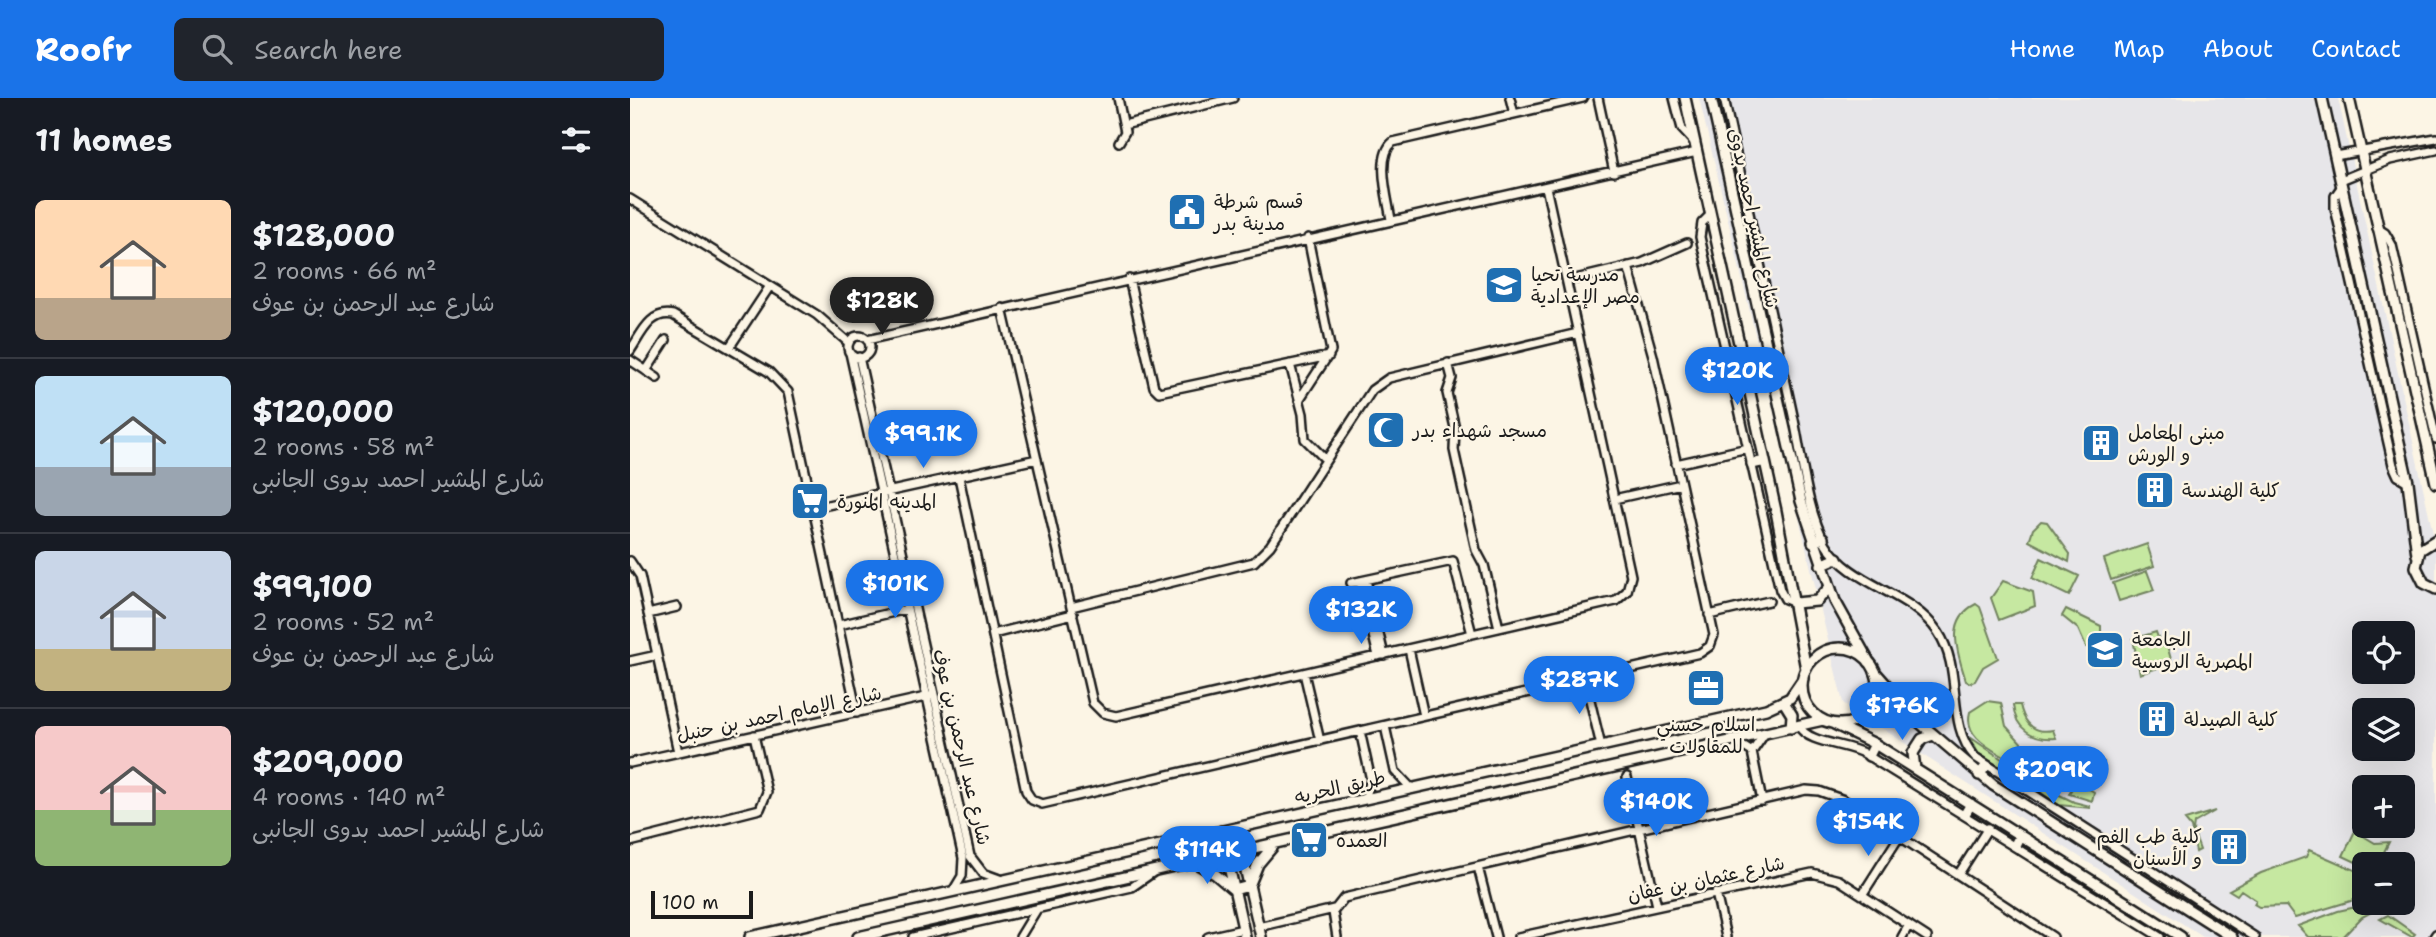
<!DOCTYPE html>
<meta charset="utf-8">
<style>
body{margin:0;font-family:"Shantell Sans","Playpen Sans Arabic",sans-serif;background:#20242c;color:#f1f3f6;height:100vh;display:flex;flex-direction:column;font-size:26px;white-space:nowrap}
*{box-sizing:border-box;margin:0}
p{font-size:23px;color:#9ea1a6}
.icon{flex:none;width:38px;height:38px;fill:none;stroke:currentColor;stroke-width:2;stroke-linecap:round;stroke-linejoin:round}
.map{position:relative;flex:1;overflow:hidden}
.sheet{display:flex;flex-direction:column;background:#171b24;width:630px}
.sheet>*{flex:none}
.fabs{position:absolute;left:1722px;top:523px;display:grid;gap:14px}
.fabs a{display:grid;place-items:center;width:63px;height:63px;border-radius:10px;background:#171b24;box-shadow:0 7px 28px #0002;font-size:35px}
.scale{position:absolute;left:21px;bottom:18px;width:102px;box-sizing:border-box;padding-left:7px;border:4px solid #1c1c1c;border-top:0;font-size:19px;line-height:24px;white-space:nowrap;color:#1c1c1c;-webkit-text-stroke:5px #fcf5e5;paint-order:stroke}
.price{position:absolute;translate:-50% -60px;padding:0 16px;border-radius:24px;background:#1a73e8;color:#fff;font-size:23px;line-height:46px;filter:drop-shadow(0 2px 4px #0008)}
.price::after{content:'';position:absolute;left:50%;top:42px;width:21px;height:16px;margin-left:-10px;background:inherit;clip-path:polygon(0 0,100% 0,50% 100%)}
.price.current{background:#222;color:#fff}
ul{padding:0;list-style:none}
li{display:flex;align-items:center;gap:21px;height:175px;padding:0 35px}
li+li{border-top:2px solid #363941}
li span{display:grid;place-items:center;flex:none;width:196px;height:140px;border-radius:10px;color:#555}
li>.icon{margin-inline-start:auto}
span .icon{width:84px;height:84px;fill:#fffc;stroke-width:1}
li b{font-size:30px}
h2{display:flex;justify-content:space-between;align-items:center;height:84px;padding:0 35px;font-size:30px}
header{display:flex;align-items:center;gap:42px;box-sizing:border-box;height:98px;padding:0 35px;background:#1a73e8;color:#fff}
header strong{font-size:33px}
nav{display:flex;gap:38px;margin-inline-start:auto;font-size:24px}
.search{width:490px;height:63px;background:#20242c;display:flex;align-items:center;gap:18px;box-sizing:border-box;padding:0 24px;border-radius:10px;color:#9ea1a6;font-size:26px}
main{display:flex;flex:1;min-height:0}
.map>svg:first-child{display:block}
</style>
<header>
<strong>Roofr</strong>
<div class="search"><svg class="icon" aria-label="search" viewBox="0 0 24 24"><circle cx="10" cy="10" r="6"/><path d="M15 15l6 6"/></svg>Search here</div>
<nav><a>Home</a><a>Map</a><a>About</a><a>Contact</a></nav>
</header>
<main>
<section class="sheet">
<h2>11 homes<svg class="icon" aria-label="filters" viewBox="0 0 24 24"><path d="M4 7h16M4 17h16"/><circle cx="9" cy="7" r="2"/><circle cx="15" cy="17" r="2"/></svg></h2>
<ul>
<li><span style="background:linear-gradient(#ffd9b3 70%,#b9a48a 0)"><svg class="icon" aria-label="home" viewBox="0 0 24 24"><path d="M3 11l9-7 9 7M6 9v11h12V9"/></svg></span><div><b>$128,000</b><p>2 rooms · 66 m²</p><p>شارع عبد الرحمن بن عوف</p></div></li>
<li><span style="background:linear-gradient(#bfe0f5 65%,#9aa5b1 0)"><svg class="icon" aria-label="home" viewBox="0 0 24 24"><path d="M3 11l9-7 9 7M6 9v11h12V9"/></svg></span><div><b>$120,000</b><p>2 rooms · 58 m²</p><p>شارع المشير احمد بدوى الجانبى</p></div></li>
<li><span style="background:linear-gradient(#c9d6e8 70%,#c2b280 0)"><svg class="icon" aria-label="home" viewBox="0 0 24 24"><path d="M3 11l9-7 9 7M6 9v11h12V9"/></svg></span><div><b>$99,100</b><p>2 rooms · 52 m²</p><p>شارع عبد الرحمن بن عوف</p></div></li>
<li><span style="background:linear-gradient(#f6c9c9 60%,#8fb573 0)"><svg class="icon" aria-label="home" viewBox="0 0 24 24"><path d="M3 11l9-7 9 7M6 9v11h12V9"/></svg></span><div><b>$209,000</b><p>4 rooms · 140 m²</p><p>شارع المشير احمد بدوى الجانبى</p></div></li>
</ul>
</section>
<div class="map">
<svg width="1806" height="839" viewBox="0 0 1806 839">
<rect width="100%" height="100%" fill="#fcf5e5"/>
<filter id="ink" filterUnits="userSpaceOnUse"><feTurbulence type="fractalNoise" baseFrequency=".0143" numOctaves="2"/><feDisplacementMap in="SourceGraphic" scale="14" xChannelSelector="R" yChannelSelector="G"/><feConvolveMatrix kernelMatrix="1 2 1 2 8 2 1 2 1" color-interpolation-filters="sRGB"/></filter>
<g filter="url(#ink)">
<path fill="#e7e6e9" fill-rule="evenodd" d="M1069 0H1708L1806 449V839H1573L1213 605ZM1734 536H1773V574H1734ZM1734 612H1773V651H1734ZM1734 690H1773V728H1734ZM1734 766H1773V805H1734Z"/>
<path fill="#c6e8a1" stroke="#71825e" stroke-width="2" d="M1411 423 1417 424 1440 456 1439 464 1399 443 1403 431Z
M1517 446 1524 468 1481 482 1474 461Z
M1411 460 1449 478 1439 498 1402 480Z
M1517 473 1524 492 1489 503 1483 485Z
M1373 483 1403 494 1405 508 1369 522 1361 500Z
M1346 506 1350 509 1368 560 1353 569 1345 583 1340 585 1336 583C1328 556 1314 522 1346 506Z
M1436 511 1471 528V535L1462 550 1456 549 1448 531 1432 518Z
M1526 534 1531 548 1537 547 1542 565 1510 576 1503 541Z
M1357 603 1371 605 1376 628 1395 649 1390 664 1384 665C1365 652 1333 641 1340 614Z
M1383 607H1390C1394 625 1404 636 1423 632L1426 640C1403 642 1385 631 1383 607Z
M1340 639 1379 666 1375 672 1348 655Z
M1452 653 1474 664 1472 674C1464 676 1451 668 1449 660Z
M1424 670 1464 694 1462 703 1439 696 1443 688 1420 676Z
M1415 690 1444 704 1460 708V710L1429 707 1410 694Z
M1585 713 1564 725 1563 733 1570 752 1566 754 1561 729 1555 722Z
M1725 733 1745 745 1759 744 1748 766H1730L1713 758Z
M1679 752 1734 776V799L1665 820 1656 808 1629 809 1624 806 1626 802 1611 792 1607 797 1599 792 1631 775 1676 759Z
M1744 805 1755 807 1732 819 1713 839H1678L1668 828 1708 813Z
M1758 817 1785 836 1782 839 1750 821Z"/>
<g fill="none" stroke-linecap="round" stroke-linejoin="round">
<g stroke="#1c1c1c" stroke-width="12">
<path id="minor" d="M488 0 495 34 489 44
M880 0 884 16
M968 0 984 74
M1044 0 1052 31 1065 45
M1094 0C1118 107 1140 215 1164 322 1172 359 1177 414 1196 446 1221 488 1280 493 1308 534 1334 573 1315 626 1345 659L1625 839
M494 27 603 0
M1705 58 1806 40
M1711 82 1760 62 1806 52
M1712 88 1705 98V110L1763 367 1768 378 1778 384
M0 101 187 217 219 245
M1080 117 1072 125 1070 139 1150 492 1155 501 1165 505
M761 122C758 101 745 59 763 44L953 0
M1747 130 1755 135 1762 147 1806 341
M499 181 524 289 529 294 699 258
M937 183 1012 165 1057 145
M372 210 463 605 473 615 486 618 986 503 997 493 1001 478 916 89
M218 249a11 11 0 1 1 22 0a11 11 0 1 1-22 0Z
M237 242 1067 54
M99 250 140 188
M0 253C11 237 20 212 43 217L139 274 158 294 227 615
M220 255 333 760 332 778 323 793
M229 259 340 758 353 775 372 782
M0 262 27 280
M818 265 822 280 817 295 825 330 824 352 846 452 854 467 869 530
M660 266 673 316 675 341 696 362
M16 273 36 242
M669 302 701 253 678 140
M1046 366 1118 350
M329 379 396 693 402 702 412 706 1070 555 1080 548 1084 537 1023 258 998 168
M984 401 1051 386
M184 410 407 361
M0 463 10 478 48 654
M736 482 754 557
M730 483 748 558
M721 485 823 463 842 536
M441 509 624 464 640 448 742 292 759 280 948 235
M18 516 47 509
M1079 517 1139 503
M209 527 277 511
M363 536 443 516
M779 551 794 618
M0 563 27 557
M674 575 690 643
M955 581 971 648
M755 628 765 673 782 691
M1169 628C1178 646 1216 645 1235 656L1530 839
M730 633 741 682 735 701
M1103 642 1122 654 1132 703
M1122 654 1135 635
M0 665 300 598
M997 679 1027 808
M0 744 130 711 137 694 124 637
M848 769 866 839
M1328 777 1358 730
M1086 795 1096 839
M1232 797 1269 739
M628 829 704 811
M283 839 502 789 525 773
M390 839 407 811
M578 839 613 831
M707 839 703 814 714 800 1176 692 1189 693 1214 702 1423 839
M888 839 1182 775 1209 782 1297 839
M1272 839 1279 827
M1804 839 1806 836"/>
</g>
<g stroke="#1c1c1c" stroke-width="14">
<path id="tertiary" d="M1055 0 1146 413 1176 571
M1081 0 1171 403 1205 503 1239 564
M1692 0 1778 384 1787 457
M1719 0 1806 385
M1122 366 1135 363
M1806 442 1790 452 1786 469 1794 485 1806 491
M1183 444 1193 440
M1191 467 1207 460
M1165 505 1187 503 1199 490
M1172 588a38 38 0 1 1 76 0a38 38 0 1 1-76 0Z
M1245 574 1290 625 1363 687 1602 839
M1154 604 1162 617 1161 630
M1204 626 1245 646 1551 839
M1239 658 1245 646
M1285 671 1283 655 1292 641 1303 637
M1349 677 1356 668
M1335 716 1341 706
M606 730 631 839
M591 733 615 839
M1385 747 1390 737
M564 764 585 776 604 792 619 788 628 766 644 747
M120 839 1136 611 1160 600 1173 581
M228 839 1193 622"/>
</g>
<use href="#minor" stroke="#fcf5e5" stroke-width="7"/>
<use href="#tertiary" stroke="#fcf5e5" stroke-width="9"/>
</g>
</g>
<defs>
<g id="civic-square" transform="scale(2.0125)"><rect x="-9" y="-9" width="18" height="18" rx="4" fill="#1f6fb2" stroke="#fcf5e5"/><path d="M-.6-6.5H3V-4.5H.6V-3L4-1V1h2V6H-6V1h2V-1L-.6-3ZM-1.2 2.5V6h2.4V2.5Z" fill="#fff"/></g>
<g id="school-square" transform="scale(2.0125)"><rect x="-9" y="-9" width="18" height="18" rx="4" fill="#1f6fb2" stroke="#fcf5e5"/><path d="M0-5L7-2L0 1L-7-2ZM-4 1L0 2.5L4 1V4Q0 6-4 4Z" fill="#fff"/></g>
<g id="mosque-square" transform="scale(2.0125)"><rect x="-9" y="-9" width="18" height="18" rx="4" fill="#1f6fb2" stroke="#fcf5e5"/><path d="M3.5-4.9A6 6 0 1 0 3.5 4.9A5 5 0 1 1 3.5-4.9Z" fill="#fff"/></g>
<g id="building-square" transform="scale(2.0125)"><rect x="-9" y="-9" width="18" height="18" rx="4" fill="#1f6fb2" stroke="#fcf5e5"/><path d="M-4-6H4V6H1V3H-1V6H-4ZM-2.5-4.3h1.7v1.8h-1.7ZM.8-4.3h1.7v1.8H.8ZM-2.5-1h1.7V.8h-1.7ZM.8-1h1.7V.8H.8Z" fill="#fff"/></g>
<g id="supermarket-square" transform="scale(2.0125)"><rect x="-9" y="-9" width="18" height="18" rx="4" fill="#1f6fb2" stroke="#fcf5e5"/><path d="M-6-5.5h2.5l.6 2H6L4.5 2H-2.5L-4.4-4H-6ZM-1.5 3.2a1.3 1.3 0 1 0 .1 0ZM3 3.2a1.3 1.3 0 1 0 .1 0Z" fill="#fff"/></g>
<g id="university-square" transform="scale(2.0125)"><rect x="-9" y="-9" width="18" height="18" rx="4" fill="#1f6fb2" stroke="#fcf5e5"/><path d="M0-5L7-2L0 1L-7-2ZM-4 1L0 2.5L4 1V4Q0 6-4 4Z" fill="#fff"/></g>
<g id="office-square" transform="scale(2.0125)"><rect x="-9" y="-9" width="18" height="18" rx="4" fill="#1f6fb2" stroke="#fcf5e5"/><path d="M-6-3h4V-5.5h4V-3h4V5H-6ZM-1-4.5V-3h2v-1.5ZM-6 0V1H6V0Z" fill="#fff"/></g>
</defs>
<g fill-rule="evenodd">
<use href="#civic-square" x="557" y="114"/>
<use href="#school-square" x="874" y="187"/>
<use href="#mosque-square" x="756" y="332"/>
<use href="#building-square" x="1471" y="345"/>
<use href="#building-square" x="1525" y="392"/>
<use href="#supermarket-square" x="180" y="403"/>
<use href="#university-square" x="1475" y="552"/>
<use href="#office-square" x="1076" y="590"/>
<use href="#building-square" x="1527" y="621"/>
<use href="#supermarket-square" x="679" y="742"/>
<use href="#building-square" x="1599" y="749"/>
</g>
<g text-anchor="middle" dominant-baseline="central" stroke-width="5" stroke-linejoin="round" paint-order="stroke">
<g font-size="19" fill="#1c1c1c" stroke="#fcf5e5" text-anchor="start">
<text x="584" y="103">قسم شرطة<tspan x="584" dy="22">مدينة بدر</tspan></text>
<text x="901" y="176">مدرسة تحيا<tspan x="901" dy="22">مصر الإعدادية</tspan></text>
<text x="783" y="332">مسجد شهداء بدر</text>
<text x="1498" y="334">مبنى المعامل<tspan x="1498" dy="22">و الورش</tspan></text>
<text x="1552" y="392">كلية الهندسة</text>
<text x="207" y="403">المدينه المنورة</text>
<text x="1502" y="541">الجامعة<tspan x="1502" dy="22">المصرية الروسية</tspan></text>
<text x="1554" y="621">كلية الصيدلة</text>
<text x="1076" y="626" text-anchor="middle">اسلام حسني<tspan x="1076" dy="22">للمقاولات</tspan></text>
<text x="1572" y="738" text-anchor="end">كلية طب الفم<tspan x="1572" dy="22">و الأسنان</tspan></text>
<text x="706" y="742">العمده</text>
</g>
<g font-size="19" fill="#1c1c1c" stroke="#fcf5e5">
<text transform="translate(1124 120) rotate(78)">شارع المشير احمد بدوى</text>
<text transform="translate(149 616) rotate(-12)">شارع الإمام احمد بن حنبل</text>
<text transform="translate(332 649) rotate(77)">شارع عبد الرحمن بن عوف</text>
<text transform="translate(710 689) rotate(-13)">طريق الحريه</text>
<text transform="translate(1076 781) rotate(-12)">شارع عثمان بن عفان</text>
</g>
</g>
</svg>
<div class="fabs">
<a><svg class="icon" aria-label="locate" viewBox="0 0 24 24"><circle cx="12" cy="12" r="6"/><path d="M12 2v4M12 18v4M2 12h4M18 12h4"/></svg></a>
<a><svg class="icon" aria-label="layers" viewBox="0 0 24 24"><path d="M12 4l9 5-9 5-9-5zM3 14l9 5 9-5"/></svg></a>
<a>+</a>
<a>−</a>
</div>
<div class="scale">100 m</div>
<b class="price current" style="left:252px;top:239px">$128K</b>
<b class="price" style="left:1107px;top:309px">$120K</b>
<b class="price" style="left:293px;top:372px">$99.1K</b>
<b class="price" style="left:265px;top:522px">$101K</b>
<b class="price" style="left:731px;top:548px">$132K</b>
<b class="price" style="left:949px;top:618px">$287K</b>
<b class="price" style="left:1272px;top:644px">$176K</b>
<b class="price" style="left:1423px;top:708px">$209K</b>
<b class="price" style="left:1026px;top:740px">$140K</b>
<b class="price" style="left:1238px;top:760px">$154K</b>
<b class="price" style="left:577px;top:788px">$114K</b>
</div>
</main>
